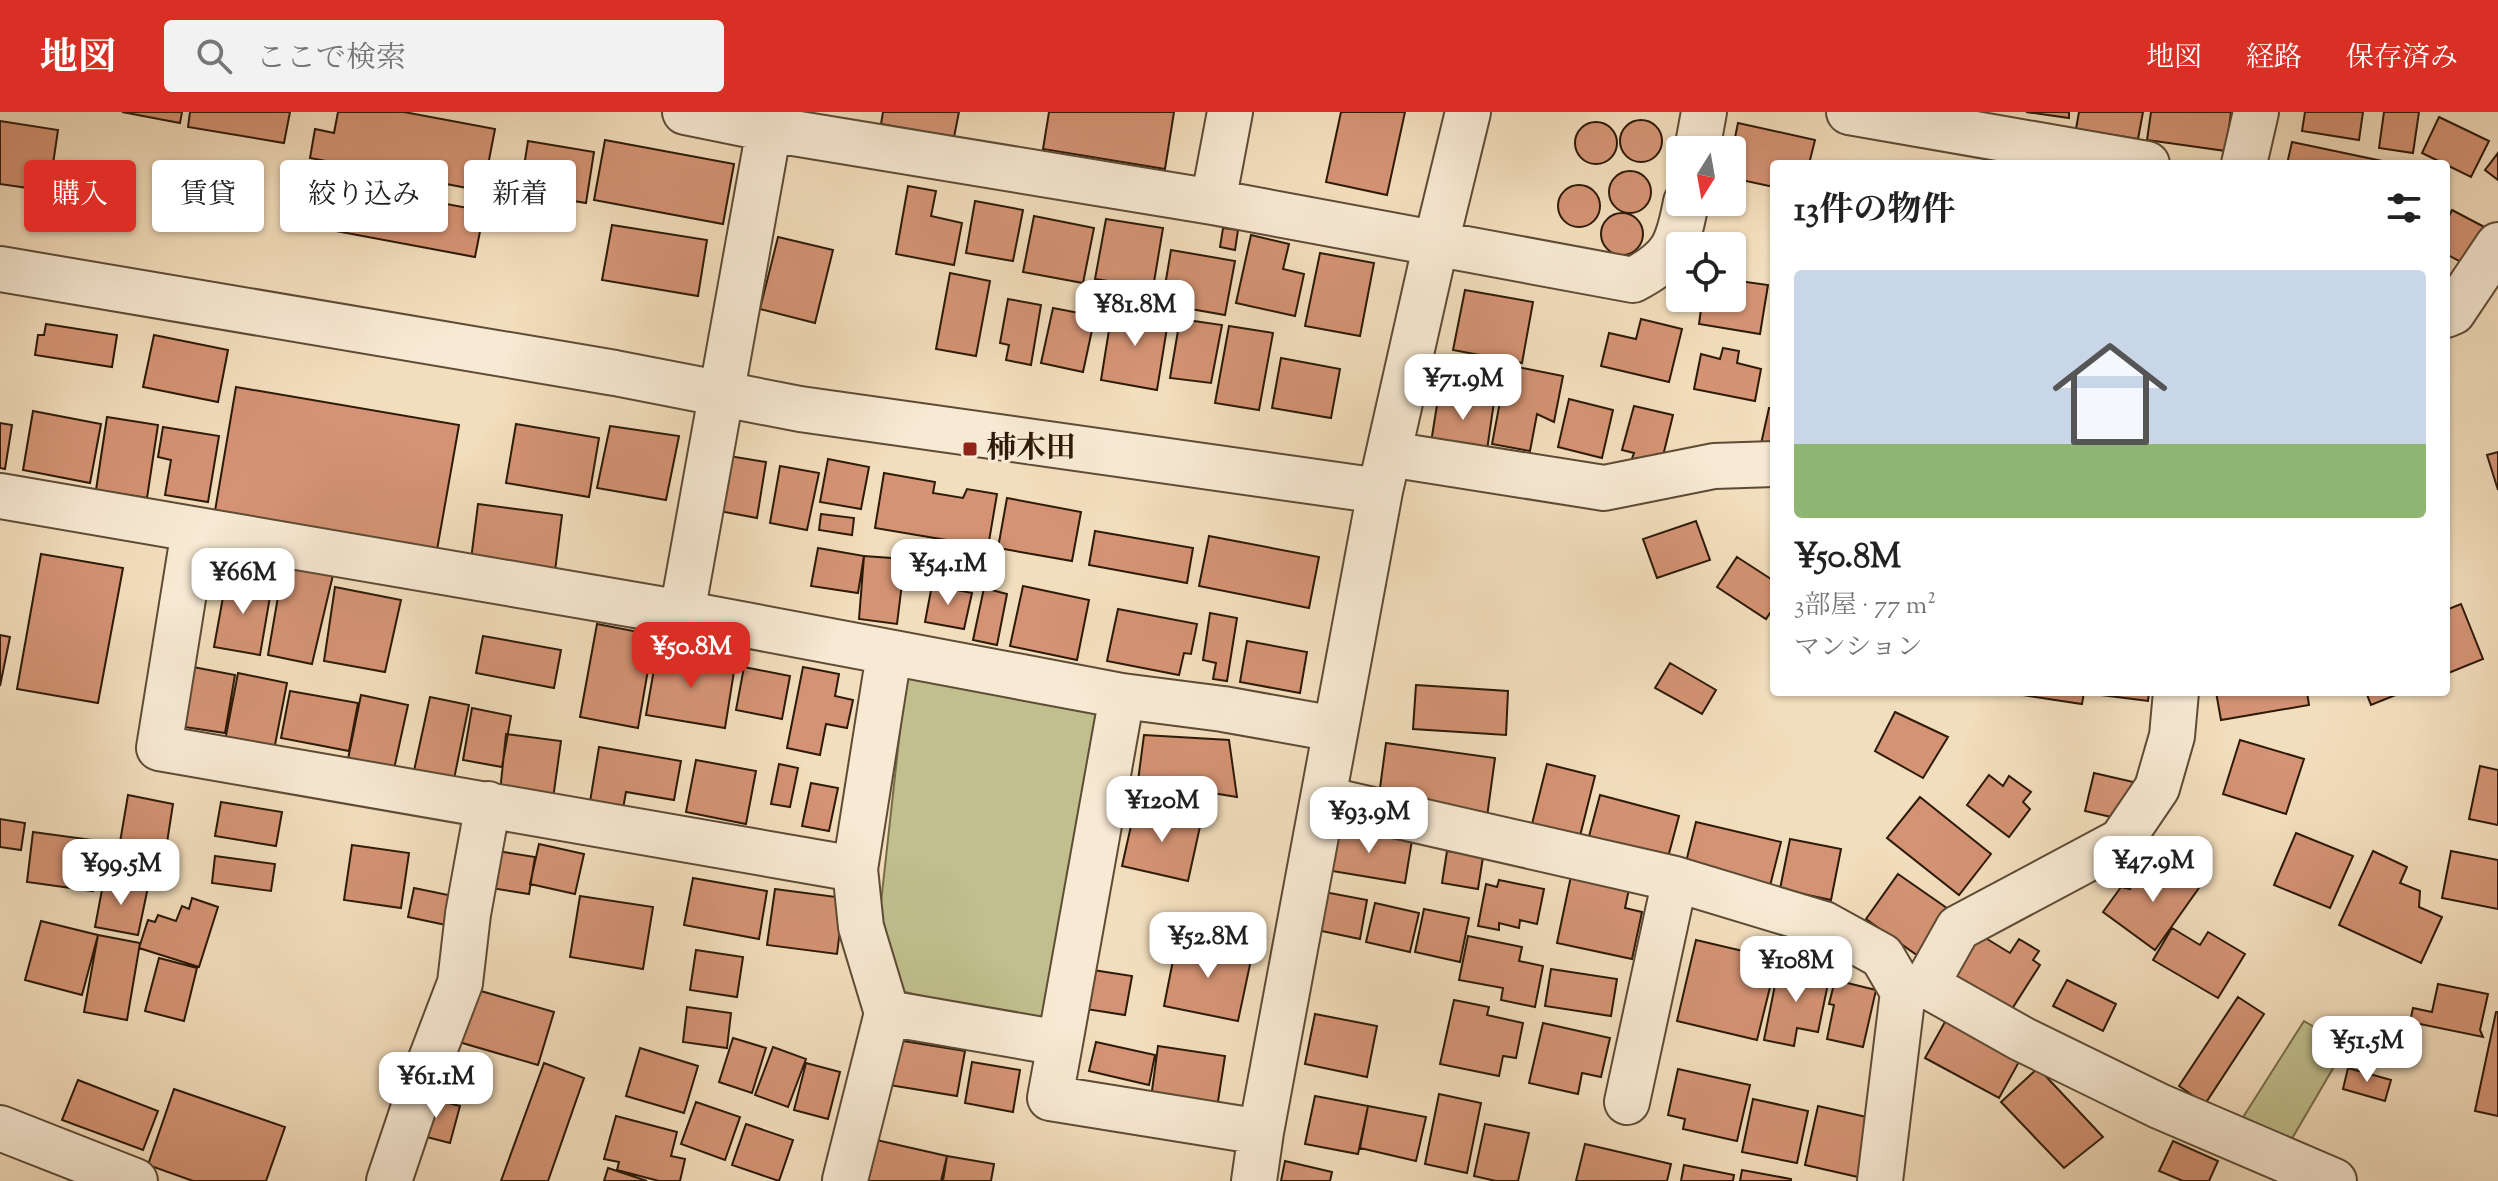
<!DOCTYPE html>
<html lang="ja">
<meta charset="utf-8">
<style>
body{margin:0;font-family:"Sorts Mill Goudy","Noto Serif JP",serif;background:#f2f2f2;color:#222;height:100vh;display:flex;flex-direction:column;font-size:30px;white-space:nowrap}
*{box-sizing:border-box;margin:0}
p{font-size:26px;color:#767676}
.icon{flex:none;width:44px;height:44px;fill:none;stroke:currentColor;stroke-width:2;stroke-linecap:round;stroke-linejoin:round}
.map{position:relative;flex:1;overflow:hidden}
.panel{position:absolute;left:1770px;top:48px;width:680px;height:536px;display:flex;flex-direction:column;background:#fff;border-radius:8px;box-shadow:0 2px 6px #0004}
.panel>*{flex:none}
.guide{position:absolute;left:24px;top:48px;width:760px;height:72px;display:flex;gap:16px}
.needle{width:52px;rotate:191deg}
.controls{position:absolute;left:1666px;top:24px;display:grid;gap:16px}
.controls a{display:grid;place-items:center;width:80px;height:80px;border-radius:8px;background:#fff;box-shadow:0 2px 6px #0004;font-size:40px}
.price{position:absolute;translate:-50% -68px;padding:0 18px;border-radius:16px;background:#fff;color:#222;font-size:26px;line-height:52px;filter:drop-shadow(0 2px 4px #0008)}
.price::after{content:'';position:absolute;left:50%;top:48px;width:24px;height:18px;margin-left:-12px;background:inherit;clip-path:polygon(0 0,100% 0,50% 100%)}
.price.active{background:#d93025;color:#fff}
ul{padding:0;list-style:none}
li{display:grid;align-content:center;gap:16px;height:424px;padding:0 24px}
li+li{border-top:2px solid #e0e0e0}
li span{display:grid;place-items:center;height:248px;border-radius:8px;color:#555}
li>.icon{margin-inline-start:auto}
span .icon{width:144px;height:144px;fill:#fffc;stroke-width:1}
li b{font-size:34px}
h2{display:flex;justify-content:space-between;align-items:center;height:96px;padding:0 24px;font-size:34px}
.tag{padding:0 28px;border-radius:8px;background:#fff;box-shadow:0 2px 6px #0004;font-size:28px;line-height:72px}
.tag.active{background:#d93025;color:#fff}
header{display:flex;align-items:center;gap:48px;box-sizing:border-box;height:112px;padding:0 40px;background:#d93025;color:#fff}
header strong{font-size:38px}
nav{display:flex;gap:44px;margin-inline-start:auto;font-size:28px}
.search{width:560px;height:72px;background:#f2f2f2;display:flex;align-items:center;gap:20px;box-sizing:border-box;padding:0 28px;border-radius:8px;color:#767676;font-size:30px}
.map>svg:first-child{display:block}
</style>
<header>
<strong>地図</strong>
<div class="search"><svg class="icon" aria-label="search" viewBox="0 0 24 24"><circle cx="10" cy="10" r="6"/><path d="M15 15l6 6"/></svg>ここで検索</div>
<nav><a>地図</a><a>経路</a><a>保存済み</a></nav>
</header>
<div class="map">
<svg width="2498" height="1069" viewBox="0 0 2498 1069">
<rect width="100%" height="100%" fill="#f2ddbc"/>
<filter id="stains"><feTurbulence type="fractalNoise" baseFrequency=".0025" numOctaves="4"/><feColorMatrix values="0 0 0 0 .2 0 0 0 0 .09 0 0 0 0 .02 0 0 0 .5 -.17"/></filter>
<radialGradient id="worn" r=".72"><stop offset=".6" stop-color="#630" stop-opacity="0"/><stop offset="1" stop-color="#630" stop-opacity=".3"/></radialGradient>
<path fill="#c0bf8d" stroke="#766c4a" stroke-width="2" d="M906 564 1102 596 1041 913 872 872Z
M2304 909 2346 934 2290 1030 2240 1010Z"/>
<path fill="#d49374" stroke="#2d1a08" stroke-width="2" d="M122 0H182L180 11Z
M190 0H290L284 31 188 15Z
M338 0H404L495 17 483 79 310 46 315 17 334 21Z
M883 0H959L954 25 881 12Z
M1049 0H1174L1165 57 1043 37Z
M1341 0H1405L1387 83 1326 70Z
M2026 0H2069V6Z
M2079 0H2143L2138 27 2076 17Z
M2151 0H2231L2226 39 2147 28Z
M2305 0H2363L2359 28 2302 19Z
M2384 0H2419L2413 41 2379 36Z
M2439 5 2489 29 2471 65 2422 41Z
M1620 29a21 21 0 1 1 42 0a21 21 0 1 1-42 0Z
M0 9 58 18 49 79 0 72Z
M1575 31a21 21 0 1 1 42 0a21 21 0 1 1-42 0Z
M1738 11 1815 28 1809 52H1774V75L1732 66V40Z
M605 28 734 52 723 112 594 88Z
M528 29 594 40 586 91 520 80Z
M2292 30 2387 50 2386 52H2287Z
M2498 41V68L2485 58Z
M1609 80a21 21 0 1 1 42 0a21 21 0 1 1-42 0Z
M318 68 484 99 475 145 309 114Z
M1558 94a21 21 0 1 1 42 0a21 21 0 1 1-42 0Z
M908 74 936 79 931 104 962 111 954 153 896 142Z
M975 89 1023 98 1013 149 966 141Z
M2452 98 2492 119 2472 156 2446 142V110Z
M1601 122a21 21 0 1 1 42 0a21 21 0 1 1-42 0Z
M1034 104 1094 116 1083 171 1023 160Z
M1106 107 1163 116 1153 176 1095 167Z
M612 113 707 128 698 184 602 168Z
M1223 116 1238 118 1235 138 1220 135Z
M1251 123 1289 132 1283 157 1304 162 1295 204 1236 191Z
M778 125 833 138 815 211 760 197Z
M1171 138 1235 149 1225 203 1162 192Z
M1320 141 1374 151 1360 224 1305 214Z
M950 161 990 169 976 244 936 237Z
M1732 168 1768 173 1760 222 1699 212 1702 190 1725 194 1726 186H1732Z
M1465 178 1533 190 1522 251 1453 238Z
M1008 187 1041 193 1031 253 1006 248 1009 233 1000 231Z
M1113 193 1169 203 1157 278 1101 268Z
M1053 196 1095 204 1083 260 1041 251Z
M1180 207 1222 213 1211 271 1170 266Z
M1641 207 1682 217 1669 270 1601 254 1609 221 1636 227Z
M46 212 117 223 112 255 35 243 38 223H44Z
M1229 214 1273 221 1259 298 1215 291Z
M154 223 228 238 218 290 143 275Z
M1723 236 1739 239 1737 251 1761 257 1755 289 1694 277 1701 242 1720 247Z
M1281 246 1340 257 1331 306 1272 296Z
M1507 253 1563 264 1554 310 1537 302 1530 339 1492 332Z
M1440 274 1495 283 1486 345 1430 337Z
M236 275 459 313 437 438 215 399Z
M1569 287 1613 298 1602 346 1558 335Z
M1634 294 1673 303 1663 344 1657 342 1652 357 1630 352 1634 341 1622 338Z
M1769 296H1774V331L1761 332Z
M33 299 101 312 90 371 23 358Z
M107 305 158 313 147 386 96 378Z
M0 311 12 313 5 357 0 356Z
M516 312 599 326 589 385 506 371Z
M610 314 679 324 666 388 597 376Z
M163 315 219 324 208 390 165 383 171 348 158 345Z
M2498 340V378L2487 343Z
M723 343 766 350 757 406 714 398Z
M828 347 869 355 861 397 820 390Z
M780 354 819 361 807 418 770 411Z
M884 361 935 370 933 381 963 386 967 377 997 382 988 435 875 416Z
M1007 386 1081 400 1072 449 998 436Z
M478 392 562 403 555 459 471 448Z
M821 402 854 406 852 423 819 418Z
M1696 409 1710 448 1657 466 1643 427Z
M1095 419 1193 436 1187 471 1089 453Z
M1209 424 1319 445 1309 496 1199 474Z
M818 436 864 444 858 481 811 474Z
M41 442 123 456 98 591 17 577Z
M932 442 965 448 960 471 928 464Z
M285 444 336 450 312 552 268 543Z
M864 444 905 447 897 512 859 507Z
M1737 445 1774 469V495L1766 507 1717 475Z
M227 463 272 473 260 543 214 535Z
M932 473 972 481 964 517 925 510Z
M1023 474 1089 488 1077 548 1010 534Z
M335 475 401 488 385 560 324 549Z
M984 476 1007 482 997 533 973 528Z
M2461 492 2483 547 2446 562V498Z
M1118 497 1197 512 1191 542 1184 541 1179 563 1107 549Z
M1210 501 1237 506 1227 569 1213 567 1216 551 1203 548Z
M597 512 654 523 638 616 580 605Z
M0 523 10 525 0 574Z
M483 524 561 538 554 576 476 561Z
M1247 529 1307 540 1300 581 1240 570Z
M657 540 735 553 725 616 646 603Z
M1670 551 1716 578 1702 602 1655 576Z
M188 554 235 563 225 621 178 614Z
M744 555 790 564 782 607 736 598Z
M803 555 839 562 835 584 853 588 847 616 826 612 820 643 787 636Z
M238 561 287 571 273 643 224 634Z
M1416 573 1508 579 1506 623 1413 617Z
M290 579 358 591 349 639 281 626Z
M2003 580H2084L2082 592Z
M2094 580H2149L2148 589 2094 582Z
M2216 580H2307L2309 593 2221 608Z
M2366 580H2403L2371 593Z
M361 583 408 593 394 657 348 647Z
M430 585 469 593 452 677 412 668Z
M472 596 511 604 502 655 463 648Z
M1895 600 1948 625 1923 666 1875 639Z
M506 622 561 629 553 687 500 680Z
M1144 623 1229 628 1237 685 1138 669Z
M2240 628 2304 647 2286 702 2223 682Z
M1386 631 1495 646 1487 705 1378 691Z
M599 635 681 649 674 688 626 680 622 702 589 696Z
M696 648 756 659 746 712 686 700Z
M779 652 798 656 790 695 771 692Z
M1547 652 1595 664 1579 728 1531 716Z
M2480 654 2498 658V713L2469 707Z
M2094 661 2142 672 2133 710 2085 699Z
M1989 663 2003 674 2009 664 2031 680 2023 690 2030 697 2009 725 1967 693Z
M811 671 838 676 829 719 802 714Z
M128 683 173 692 164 750 118 742Z
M1600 683 1679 704 1667 749 1588 728Z
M1920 685 1991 742 1959 783 1887 726Z
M221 690 282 700 276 734 215 724Z
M1135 696 1201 710 1188 769 1122 754Z
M0 707 25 711 21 738 0 735Z
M1696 710 1781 730 1770 774 1685 754Z
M1334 715 1412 728 1405 771 1326 758Z
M33 720 100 729 93 779 27 770Z
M2296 721 2353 744 2330 796 2274 773Z
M1790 727 1841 737 1831 788 1780 777Z
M539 732 584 742 575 782 530 772Z
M352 733 409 741 401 796 344 788Z
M491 738 535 745 529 782 485 775Z
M1447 739 1483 745 1478 777 1442 771Z
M2373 739 2407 755 2400 771 2420 779 2419 795 2442 805 2421 851 2339 813Z
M2451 739 2498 748V797L2442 786Z
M215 744 275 752 271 779 212 771Z
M2168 749 2201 773 2155 838 2103 800 2121 775 2130 777 2135 758 2152 770Z
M1898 762 1954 801 1921 846 1866 807Z
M1571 764 1629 777 1625 796 1642 800 1632 847 1557 831Z
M693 766 767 779 759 827 684 813Z
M104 767 148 775 138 823 95 815Z
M1499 768 1544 777 1537 812 1520 808 1519 816 1499 811V818L1478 814 1486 772 1497 775Z
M414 776 453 784 446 813 408 805Z
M775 777 844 786 837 842 767 833Z
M1319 779 1367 788 1360 827 1312 817Z
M580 784 653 795 643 857 570 845Z
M192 786 218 795 199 855 139 836 148 808 155 810 158 803 176 809 182 794 189 797Z
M1375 791 1419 801 1410 840 1366 830Z
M1424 797 1469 806 1460 850 1415 840Z
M41 809 98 823 82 883 25 868Z
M2172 816 2200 833 2208 820 2245 842 2218 886 2153 848Z
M1979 822 2010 841 2019 827 2039 839 2033 848 2040 853 2010 900 1953 864Z
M98 823 140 831 127 908 84 900Z
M1468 824 1522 835 1519 849 1543 854 1535 895 1501 888 1503 876 1459 868Z
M1177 828 1252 843 1238 909 1164 894Z
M1696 828 1777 847 1757 928 1677 909Z
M696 838 743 845 737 885 690 878Z
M159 846 197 856 184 909 145 899Z
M1779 853 1830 862 1818 920 1797 916 1794 934 1764 928Z
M1551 857 1617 867 1611 904 1545 894Z
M1093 858 1132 864 1125 903 1086 897Z
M1835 868 1876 878 1863 935 1827 927 1834 893 1829 892Z
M2067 868 2116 892 2103 919 2053 894Z
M2438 872 2488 882 2480 918 2483 925 2410 910 2413 896 2432 900Z
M467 875 554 900 538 953 452 928Z
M2238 885 2264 902 2205 992 2179 974Z
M1454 888 1489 895 1487 903 1523 911 1516 946 1503 944 1499 964 1440 952Z
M687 895 731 901 727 936 683 930Z
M2496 900H2498V1004L2475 999Z
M1315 902 1377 914 1367 965 1305 952Z
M1946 908 2020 948 1999 986 1925 946Z
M1543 911 1610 926 1601 965 1582 961 1578 982 1529 971Z
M733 926 766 936 752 981 719 970Z
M891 927 965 939 957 984 883 972Z
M1096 930 1155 943 1149 973 1089 959Z
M1158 934 1225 944 1217 996 1151 986Z
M773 935 806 947 788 995 755 983Z
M640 936 698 954 684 1001 626 984Z
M972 950 1020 958 1013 1000 965 991Z
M544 951 584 966 548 1069H501Z
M806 951 840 960 828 1007 794 998Z
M2038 956 2103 1025 2064 1056 2001 990Z
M2348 956 2391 968 2385 989 2343 977Z
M1678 957 1750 973 1737 1029 1683 1017 1685 1007 1668 1003Z
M78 968 158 999 143 1038 62 1008Z
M174 977 285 1015 266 1069H193L148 1053Z
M1439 982 1481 991 1467 1061 1425 1052Z
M421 984 460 994 450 1031 411 1021Z
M1315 984 1368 994 1358 1042 1305 1032Z
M1753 987 1808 999 1797 1051 1742 1040Z
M696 990 740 1005 725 1048 681 1032Z
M1368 994 1426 1005 1416 1049 1360 1036Z
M1818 994 1871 1006 1858 1065 1805 1053Z
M616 1004 677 1020 671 1044 685 1047 680 1069H659L617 1058 619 1050 604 1047Z
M746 1012 793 1028 779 1069 732 1053Z
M1485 1012 1529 1021 1518 1069H1496L1474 1064Z
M872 1027 947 1044 941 1069H862Z
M2173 1029 2218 1049 2209 1069H2183L2159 1059Z
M1585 1032 1671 1052 1667 1069H1576Z
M947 1044 994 1052 991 1069H943Z
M1285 1049 1332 1060 1330 1069H1281Z
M1684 1053 1734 1063 1733 1069H1681Z
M608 1056 647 1069H604Z
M1742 1058 1791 1067V1069H1740Z"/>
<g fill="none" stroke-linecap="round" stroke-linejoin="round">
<g stroke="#5e4b35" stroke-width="48">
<path id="minor" d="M685 0 769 17 1213 90 1633 168C1673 147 1678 133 1686 90
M1849 0 2147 52
M1697 38 1704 0
M2244 52 2256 0
M1213 90 1230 0
M0 157 615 261 800 297 1380 379
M2446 203 2453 200 2498 133
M1389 342 1604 376 1714 354 1774 352
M0 384 682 501 769 17
M194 418 159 636 855 757
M682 501 1122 584 1223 597 1335 617
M889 542 855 757 861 815 887 901 1060 931 1050 986 1261 1020
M1324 687 1675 767 1824 812 1882 844 1903 880 1880 1069
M1926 873 1958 816 2121 729 2157 676 2172 624 2176 580
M1903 880 1926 873 2022 927 2159 994 2334 1069
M1060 931 1122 584
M1627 990 1675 767
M0 1016 135 1069
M845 1068 887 901
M389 1069 423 968 460 871 468 802 488 692
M1254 1069 1261 1020 1380 379 1436 131 1468 0"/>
</g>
<use href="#minor" stroke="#f7e9d3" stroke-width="44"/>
</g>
<rect fill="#8f2418" stroke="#f7e9d3" stroke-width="3" x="962" y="329" width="16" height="16" rx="4"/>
<g text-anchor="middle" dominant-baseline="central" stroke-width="7" stroke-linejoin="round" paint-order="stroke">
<g font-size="30" font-weight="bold" fill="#2d1a08" stroke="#f7e9d3" text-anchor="start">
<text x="986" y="337">柿木田</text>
</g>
</g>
<rect width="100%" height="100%" filter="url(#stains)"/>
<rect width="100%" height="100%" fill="url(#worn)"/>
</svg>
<div class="controls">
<a><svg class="needle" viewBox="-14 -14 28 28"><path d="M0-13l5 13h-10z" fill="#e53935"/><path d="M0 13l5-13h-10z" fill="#767676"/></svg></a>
<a><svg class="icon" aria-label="locate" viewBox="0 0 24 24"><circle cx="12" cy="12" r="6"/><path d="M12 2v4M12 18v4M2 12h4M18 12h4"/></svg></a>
</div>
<b class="price" style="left:1135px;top:236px">¥81.8M</b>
<b class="price" style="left:1463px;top:310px">¥71.9M</b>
<b class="price" style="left:948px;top:495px">¥54.1M</b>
<b class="price" style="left:243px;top:504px">¥66M</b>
<b class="price active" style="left:691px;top:578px">¥50.8M</b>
<b class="price" style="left:1162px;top:732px">¥120M</b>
<b class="price" style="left:1369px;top:743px">¥93.9M</b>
<b class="price" style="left:2153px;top:792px">¥47.9M</b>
<b class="price" style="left:121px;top:795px">¥99.5M</b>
<b class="price" style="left:1208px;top:868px">¥52.8M</b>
<b class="price" style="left:1796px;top:892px">¥108M</b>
<b class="price" style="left:2367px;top:972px">¥51.5M</b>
<b class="price" style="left:436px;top:1008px">¥61.1M</b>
<div class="guide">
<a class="tag active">購入</a>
<a class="tag">賃貸</a>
<a class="tag">絞り込み</a>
<a class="tag">新着</a>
</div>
<section class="panel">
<h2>13件の物件<svg class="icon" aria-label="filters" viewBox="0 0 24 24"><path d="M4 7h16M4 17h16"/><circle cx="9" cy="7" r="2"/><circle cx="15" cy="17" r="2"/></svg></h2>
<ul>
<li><span style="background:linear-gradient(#c9d6e8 70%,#8fb573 0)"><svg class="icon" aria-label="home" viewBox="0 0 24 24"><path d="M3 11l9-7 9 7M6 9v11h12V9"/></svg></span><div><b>¥50.8M</b><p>3部屋 · 77 m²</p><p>マンション</p></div></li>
</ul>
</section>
</div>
